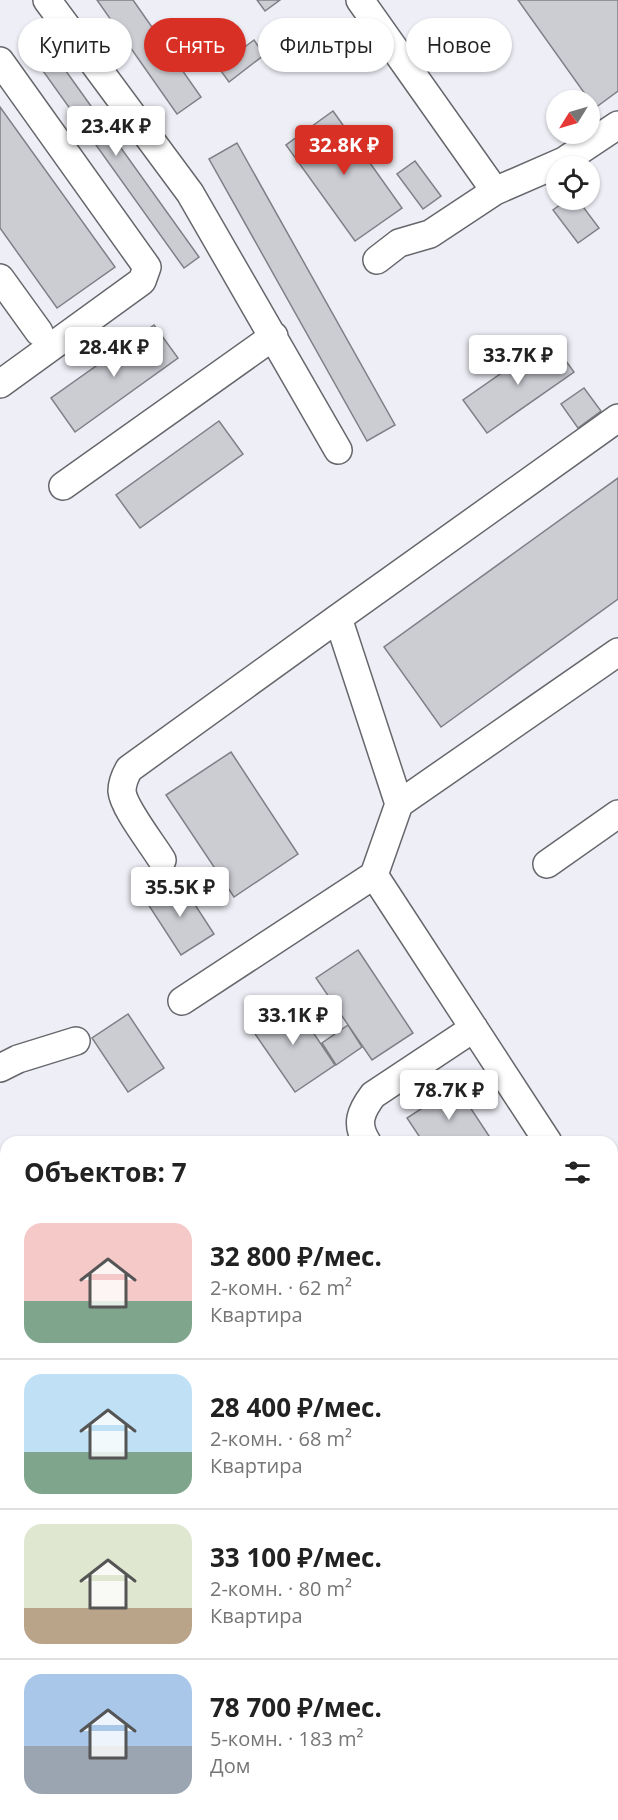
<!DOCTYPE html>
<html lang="ru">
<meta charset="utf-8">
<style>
body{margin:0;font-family:"Open Sans",sans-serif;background:#f2f2f2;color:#222;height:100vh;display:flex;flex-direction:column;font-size:22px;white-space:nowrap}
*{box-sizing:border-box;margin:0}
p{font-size:20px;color:#767676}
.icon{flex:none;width:33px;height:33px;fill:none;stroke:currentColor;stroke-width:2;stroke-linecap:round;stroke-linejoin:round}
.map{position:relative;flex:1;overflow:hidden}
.side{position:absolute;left:0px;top:1136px;width:618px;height:686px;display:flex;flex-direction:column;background:#fff;border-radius:18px 18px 0 0;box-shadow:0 2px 4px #0004}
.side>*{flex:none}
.top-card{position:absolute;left:18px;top:18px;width:582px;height:54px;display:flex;gap:12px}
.needle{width:39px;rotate:233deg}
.fabs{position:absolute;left:546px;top:90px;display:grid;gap:12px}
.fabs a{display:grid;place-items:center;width:54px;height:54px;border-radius:50%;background:#fff;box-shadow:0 2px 4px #0004;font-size:30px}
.price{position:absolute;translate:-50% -51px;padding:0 14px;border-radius:6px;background:#fff;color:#222;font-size:20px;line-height:39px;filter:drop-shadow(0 2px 3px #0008)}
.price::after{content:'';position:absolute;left:50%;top:36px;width:18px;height:14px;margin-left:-9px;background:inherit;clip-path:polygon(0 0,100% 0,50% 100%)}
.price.current{background:#d93025;color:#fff}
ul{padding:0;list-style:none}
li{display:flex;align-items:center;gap:18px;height:150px;padding:0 24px}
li+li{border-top:2px solid #e0e0e0}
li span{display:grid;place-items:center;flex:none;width:168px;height:120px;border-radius:18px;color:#555}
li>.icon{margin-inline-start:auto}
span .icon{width:72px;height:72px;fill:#fffc;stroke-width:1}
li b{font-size:26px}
h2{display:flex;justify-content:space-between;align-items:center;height:72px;padding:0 24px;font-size:26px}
.tag{padding:0 21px;border-radius:27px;background:#fff;box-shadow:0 2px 4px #0004;font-size:21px;line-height:54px}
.tag.current{background:#d93025;color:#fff}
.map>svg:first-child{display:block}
</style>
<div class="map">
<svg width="618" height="1820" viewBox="0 0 618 1820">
<rect width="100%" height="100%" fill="#eeeff6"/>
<path fill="#e3a68a" d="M6 1417V1539L0 1541V1420Z"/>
<path fill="#cbcdd3" stroke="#7f8085" stroke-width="1.5" d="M97 0H133L201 97 177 114Z
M257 0H280L265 11Z
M518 0H618V91L595 108Z
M254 40 264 55 229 82 218 67Z
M48 46 199 257 184 268 33 57Z
M0 107 115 267 57 308 0 228Z
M333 111 402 208 355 241 286 145Z
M237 143 395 425 367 441 209 159Z
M415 161 441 196 423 209 397 174Z
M567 200H578L599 228 578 243 553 210Z
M154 325 178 358 75 432 51 398Z
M550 339 574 372 487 433 463 400Z
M584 388 601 411 578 428 561 404Z
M219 421 243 454 140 528 116 495Z
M618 478V599L441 727 384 647Z
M231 752 298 854 234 897 166 795Z
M179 880 214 934 181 955 146 901Z
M358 950 413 1033 372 1060 316 978Z
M292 1001 335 1065 295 1092 251 1028Z
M128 1014 164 1068 128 1092 92 1038Z
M348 1025 362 1047 336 1065 322 1043Z
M456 1086 493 1142H423L407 1118Z
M0 1330 6 1340V1402L0 1406Z"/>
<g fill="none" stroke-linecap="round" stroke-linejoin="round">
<g stroke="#66676c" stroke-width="30">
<path id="minor" d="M47 0 190 193 338 450
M360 0 495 191 430 234 399 243 377 260
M0 61 147 267 142 281 0 384
M495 191 564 161 618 125
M0 278 39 332
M63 486 274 336
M399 804 618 652
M162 860C153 845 123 807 122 791 122 783 125 776 129 769L338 618
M547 864 618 814
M182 1001 374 875
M0 1068 18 1059 76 1041
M367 1142C355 1124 361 1111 373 1095L474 1028
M548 1142 374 875 399 804 338 618 618 418
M612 1181 618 1177
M0 1305 6 1301
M612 1559 618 1545
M612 1581 618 1593"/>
</g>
<use href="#minor" stroke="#fff" stroke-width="27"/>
</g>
</svg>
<div class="fabs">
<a><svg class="needle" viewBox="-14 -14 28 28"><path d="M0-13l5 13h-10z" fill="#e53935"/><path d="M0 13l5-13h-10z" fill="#767676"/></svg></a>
<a><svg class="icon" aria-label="locate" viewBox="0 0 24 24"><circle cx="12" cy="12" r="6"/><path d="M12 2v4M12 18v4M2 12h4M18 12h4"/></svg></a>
</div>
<b class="price" style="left:116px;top:157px">23.4K ₽</b>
<b class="price current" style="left:344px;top:176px">32.8K ₽</b>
<b class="price" style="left:114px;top:378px">28.4K ₽</b>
<b class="price" style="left:518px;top:386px">33.7K ₽</b>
<b class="price" style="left:180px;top:918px">35.5K ₽</b>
<b class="price" style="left:293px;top:1046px">33.1K ₽</b>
<b class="price" style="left:449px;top:1121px">78.7K ₽</b>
<div class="top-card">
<a class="tag">Купить</a>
<a class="tag current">Снять</a>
<a class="tag">Фильтры</a>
<a class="tag">Новое</a>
</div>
<section class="side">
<h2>Объектов: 7<svg class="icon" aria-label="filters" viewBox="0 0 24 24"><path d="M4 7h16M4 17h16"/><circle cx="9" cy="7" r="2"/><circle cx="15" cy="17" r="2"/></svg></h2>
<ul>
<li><span style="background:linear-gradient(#f6c9c9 65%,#7fa58c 0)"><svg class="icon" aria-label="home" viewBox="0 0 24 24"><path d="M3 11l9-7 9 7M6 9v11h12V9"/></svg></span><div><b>32 800 ₽/мес.</b><p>2-комн. · 62 m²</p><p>Квартира</p></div></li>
<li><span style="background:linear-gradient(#bfe0f5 65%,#7fa58c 0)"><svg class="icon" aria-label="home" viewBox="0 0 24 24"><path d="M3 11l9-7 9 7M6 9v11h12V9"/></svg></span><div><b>28 400 ₽/мес.</b><p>2-комн. · 68 m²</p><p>Квартира</p></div></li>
<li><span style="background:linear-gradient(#dfe7d0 70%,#b9a48a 0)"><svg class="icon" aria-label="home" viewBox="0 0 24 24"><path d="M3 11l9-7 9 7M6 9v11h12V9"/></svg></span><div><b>33 100 ₽/мес.</b><p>2-комн. · 80 m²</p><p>Квартира</p></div></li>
<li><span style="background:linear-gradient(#a9c7e8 60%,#9aa5b1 0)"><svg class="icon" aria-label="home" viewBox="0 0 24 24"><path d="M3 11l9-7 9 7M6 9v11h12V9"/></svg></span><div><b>78 700 ₽/мес.</b><p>5-комн. · 183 m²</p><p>Дом</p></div></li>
</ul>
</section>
</div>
